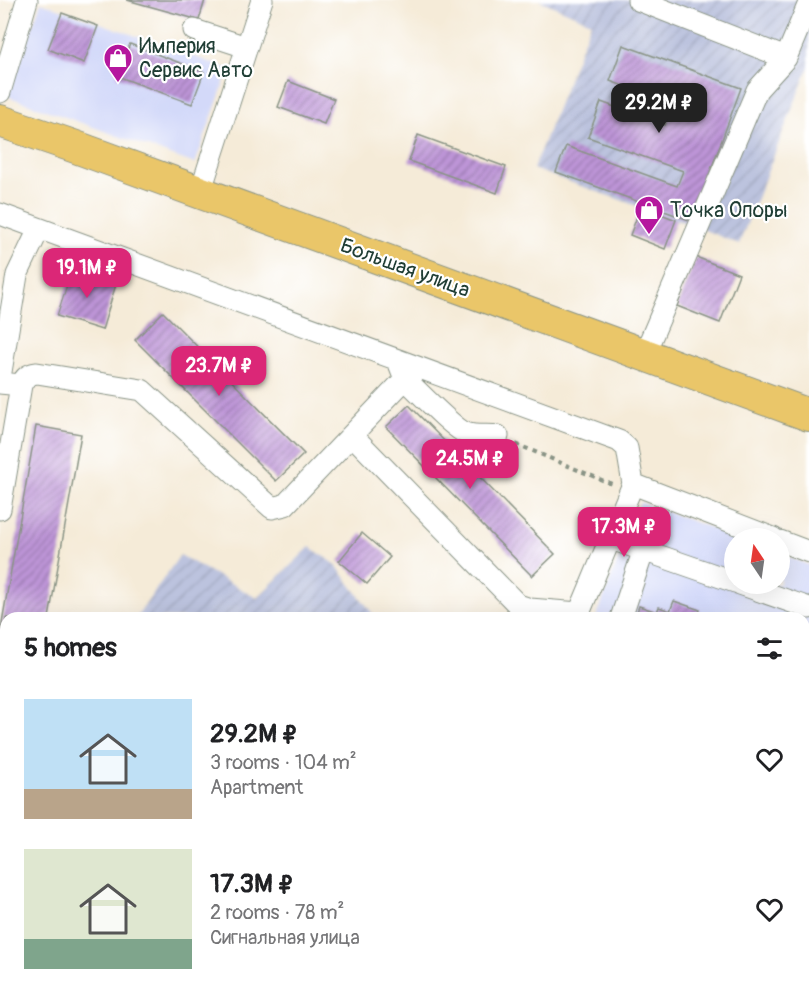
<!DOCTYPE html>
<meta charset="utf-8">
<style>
body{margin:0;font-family:Pangolin,sans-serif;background:#f6f6f6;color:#202124;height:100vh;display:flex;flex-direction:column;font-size:22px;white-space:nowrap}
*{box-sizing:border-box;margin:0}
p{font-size:20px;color:#757577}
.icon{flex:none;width:33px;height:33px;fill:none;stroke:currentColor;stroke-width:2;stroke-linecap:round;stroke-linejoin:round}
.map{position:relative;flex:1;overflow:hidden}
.panel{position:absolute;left:0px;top:612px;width:810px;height:386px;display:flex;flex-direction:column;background:#fff;border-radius:18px 18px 0 0;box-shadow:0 6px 24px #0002}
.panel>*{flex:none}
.needle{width:39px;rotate:347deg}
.fabs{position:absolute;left:724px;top:528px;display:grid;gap:12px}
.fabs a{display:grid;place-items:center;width:66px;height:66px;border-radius:50%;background:#fff;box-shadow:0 6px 24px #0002;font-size:30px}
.price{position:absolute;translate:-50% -51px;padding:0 14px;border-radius:12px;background:#db2777;color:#fff;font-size:20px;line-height:39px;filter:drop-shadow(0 2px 3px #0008)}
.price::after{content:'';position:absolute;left:50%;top:36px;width:18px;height:14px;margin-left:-9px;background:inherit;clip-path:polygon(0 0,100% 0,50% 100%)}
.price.selected{background:#222;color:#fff}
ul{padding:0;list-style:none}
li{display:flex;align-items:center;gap:18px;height:150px;padding:0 24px}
li span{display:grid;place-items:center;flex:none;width:168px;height:120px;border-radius:0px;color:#555}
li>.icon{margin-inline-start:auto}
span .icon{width:72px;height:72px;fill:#fffc;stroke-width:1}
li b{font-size:26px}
h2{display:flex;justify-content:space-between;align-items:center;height:72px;padding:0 24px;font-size:26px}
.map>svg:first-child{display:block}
</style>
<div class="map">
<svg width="809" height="997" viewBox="0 0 809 997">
<defs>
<pattern id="industrial-furrows" width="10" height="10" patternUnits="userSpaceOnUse" patternTransform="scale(1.5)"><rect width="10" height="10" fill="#bcc3de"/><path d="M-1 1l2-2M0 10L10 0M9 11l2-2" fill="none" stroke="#a1a8bf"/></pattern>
<pattern id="building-hatch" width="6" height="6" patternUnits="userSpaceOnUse" patternTransform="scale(1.5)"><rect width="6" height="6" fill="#bd94d7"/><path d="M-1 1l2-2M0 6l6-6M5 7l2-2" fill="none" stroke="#997aaf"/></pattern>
</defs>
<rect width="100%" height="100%" fill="#fff"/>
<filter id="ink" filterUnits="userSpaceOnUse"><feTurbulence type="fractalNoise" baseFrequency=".0167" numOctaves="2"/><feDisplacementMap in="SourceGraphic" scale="12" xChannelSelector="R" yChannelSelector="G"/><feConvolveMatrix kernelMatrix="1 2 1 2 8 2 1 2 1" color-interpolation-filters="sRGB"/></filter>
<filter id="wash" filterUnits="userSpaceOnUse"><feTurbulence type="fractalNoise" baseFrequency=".008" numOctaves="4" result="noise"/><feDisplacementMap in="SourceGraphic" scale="24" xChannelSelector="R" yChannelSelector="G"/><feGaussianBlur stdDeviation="1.35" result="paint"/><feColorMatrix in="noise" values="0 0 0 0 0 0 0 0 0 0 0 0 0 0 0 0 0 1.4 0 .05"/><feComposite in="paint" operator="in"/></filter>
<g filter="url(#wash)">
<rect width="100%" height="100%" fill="#f5ebd8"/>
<path fill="#d3d9f9" d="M41 2 229 69 195 164 7 96Z
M640 502 739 538H735V584H780V554L809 565V997H453L455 992H804V618H596Z"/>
<path fill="url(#industrial-furrows)" d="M539 0H809V66L739 244 697 227 533 169 591 22Z
M310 547 335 564 376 618H136L180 555 257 598Z"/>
<g id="blocks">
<path fill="url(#building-hatch)" d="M127 0H205L199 20Z
M62 13 98 26 84 63 48 49Z
M130 44 204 72 192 104 117 76Z
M623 45 741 88 692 221 556 172 566 146 677 186 683 171 588 137 601 102 665 125 673 104 610 81Z
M288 81 334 99 324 124 278 107Z
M418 135 506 167 497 193 409 161Z
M641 206 676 220 665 249 630 235Z
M696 257 739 274 720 323 677 306Z
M73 267 117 281 102 330 57 316Z
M163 312 304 454 276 481 135 340Z
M409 405 555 554 532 576 386 427Z
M36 426 81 434 49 618H6V636L0 634Z
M362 533 390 557 367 584 339 561Z
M674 601 700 610 697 618H635L639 606 657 612 659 607 670 611Z
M807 634 809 635V717L804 716V643Z
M804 823 809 825V994L804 992Z
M489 992H571L586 997H487Z"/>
</g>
</g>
<g filter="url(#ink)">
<use href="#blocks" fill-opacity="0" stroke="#8a9486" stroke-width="1.5"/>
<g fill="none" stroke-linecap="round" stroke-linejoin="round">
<g stroke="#8a9486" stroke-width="23">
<path id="minor" d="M638 0 786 58
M194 30 246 47
M0 92 27 0
M200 193 262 0
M0 214 619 441 627 448 633 484 577 618
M644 355 757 90 786 58 809 3
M0 378 17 275 39 229
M405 379C416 389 455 430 466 433 477 437 487 434 498 436
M0 383 21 385C25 377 28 374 37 373L142 390 272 508 285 505 405 379 398 361
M352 435 518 605 530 609 579 613
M633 484 773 538
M0 509 21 385
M611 539 735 582
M780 541 809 552
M740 584 809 608
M621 618 644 549
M0 655 6 660
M804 746 809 748
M0 802 6 769
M679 992 694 997
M440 997 442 992"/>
</g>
<g stroke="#8a9486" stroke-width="34">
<path id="highway" d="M0 121 73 146 809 415"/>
</g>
<path stroke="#8a9486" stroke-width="4" stroke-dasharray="4.5 4.5" stroke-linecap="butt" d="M516 444 614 485
M0 946 6 936"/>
<use href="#minor" stroke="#fff" stroke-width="21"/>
<use href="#highway" stroke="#eac669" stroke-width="32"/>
</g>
</g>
<defs>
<g id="shop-pin" transform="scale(1.5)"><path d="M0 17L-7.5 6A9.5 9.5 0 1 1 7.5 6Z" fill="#b5179e" stroke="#fff"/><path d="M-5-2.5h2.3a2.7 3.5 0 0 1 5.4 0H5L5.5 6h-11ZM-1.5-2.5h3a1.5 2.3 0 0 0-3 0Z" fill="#fff"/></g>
</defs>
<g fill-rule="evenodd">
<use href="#shop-pin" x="118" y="58"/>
<use href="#shop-pin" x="649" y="210"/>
</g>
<g text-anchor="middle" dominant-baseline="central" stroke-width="4.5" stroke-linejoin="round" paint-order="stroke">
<g font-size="21" fill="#1f3d34" stroke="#fff" text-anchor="start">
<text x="139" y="46">Империя<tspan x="139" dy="24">Сервис Авто</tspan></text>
<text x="670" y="210">Точка Опоры</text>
</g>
<g font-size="21" fill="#1f3d34" stroke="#fff">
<text transform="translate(405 268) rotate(20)">Большая улица</text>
</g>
</g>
</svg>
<div class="fabs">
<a><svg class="needle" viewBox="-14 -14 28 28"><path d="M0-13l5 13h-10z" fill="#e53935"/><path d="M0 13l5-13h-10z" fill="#757577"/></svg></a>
</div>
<b class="price selected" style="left:659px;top:134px">29.2M ₽</b>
<b class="price" style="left:87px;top:299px">19.1M ₽</b>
<b class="price" style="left:219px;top:397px">23.7M ₽</b>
<b class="price" style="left:470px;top:490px">24.5M ₽</b>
<b class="price" style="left:624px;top:558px">17.3M ₽</b>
<section class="panel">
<h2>5 homes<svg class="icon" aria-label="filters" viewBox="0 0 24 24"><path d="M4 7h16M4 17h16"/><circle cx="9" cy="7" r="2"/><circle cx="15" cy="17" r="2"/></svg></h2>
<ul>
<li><span style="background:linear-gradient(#bfe0f5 75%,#b9a48a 0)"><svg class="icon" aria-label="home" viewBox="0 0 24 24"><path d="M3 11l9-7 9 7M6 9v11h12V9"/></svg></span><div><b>29.2M ₽</b><p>3 rooms · 104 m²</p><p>Apartment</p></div><svg class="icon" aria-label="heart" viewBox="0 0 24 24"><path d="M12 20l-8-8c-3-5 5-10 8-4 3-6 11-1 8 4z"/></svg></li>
<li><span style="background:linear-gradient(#dfe7d0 75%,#7fa58c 0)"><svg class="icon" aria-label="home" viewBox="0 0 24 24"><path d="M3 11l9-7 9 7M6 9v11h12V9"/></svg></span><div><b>17.3M ₽</b><p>2 rooms · 78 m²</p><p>Сигнальная улица</p></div><svg class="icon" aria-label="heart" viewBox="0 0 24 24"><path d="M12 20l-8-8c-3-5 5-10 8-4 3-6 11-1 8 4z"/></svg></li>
</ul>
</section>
</div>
